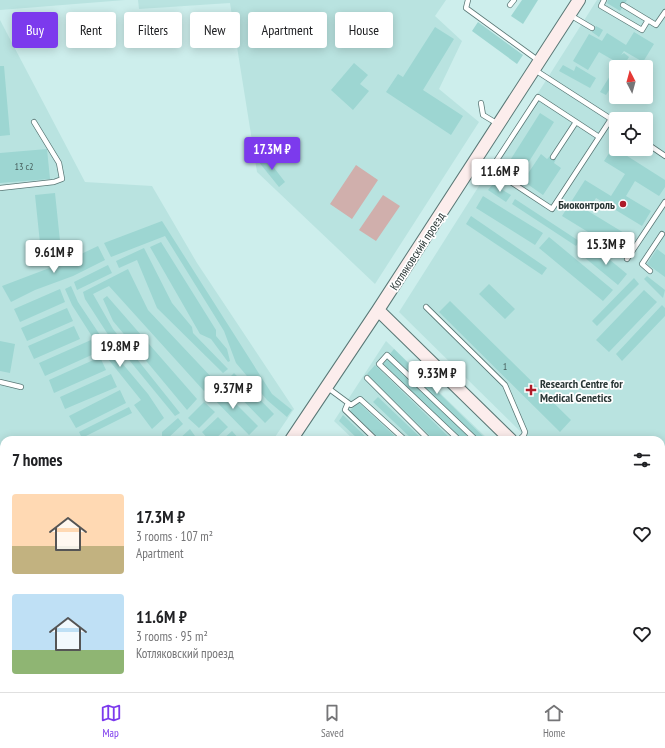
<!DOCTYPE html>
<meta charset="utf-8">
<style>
body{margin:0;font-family:"PT Sans Narrow",sans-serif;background:#f6f6f6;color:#202124;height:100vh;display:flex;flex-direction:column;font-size:15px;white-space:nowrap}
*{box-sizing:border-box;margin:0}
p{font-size:13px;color:#757577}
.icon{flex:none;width:22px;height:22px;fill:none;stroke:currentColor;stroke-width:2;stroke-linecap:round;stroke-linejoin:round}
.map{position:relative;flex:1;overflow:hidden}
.side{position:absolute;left:0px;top:436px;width:665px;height:256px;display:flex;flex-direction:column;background:#fff;border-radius:12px 12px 0 0;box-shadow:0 2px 10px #0003}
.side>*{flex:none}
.banner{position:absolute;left:12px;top:12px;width:400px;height:36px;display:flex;gap:8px}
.needle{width:26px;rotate:354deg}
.controls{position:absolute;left:609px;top:60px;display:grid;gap:8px}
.controls a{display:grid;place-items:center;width:44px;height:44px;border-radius:4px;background:#fff;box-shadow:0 2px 10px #0003;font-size:20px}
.price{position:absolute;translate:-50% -34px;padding:0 9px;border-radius:4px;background:#fff;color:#222;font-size:13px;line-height:26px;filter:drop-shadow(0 1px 2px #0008)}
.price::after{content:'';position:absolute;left:50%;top:24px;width:12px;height:9px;margin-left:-6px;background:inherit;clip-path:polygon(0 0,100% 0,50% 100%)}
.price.active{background:#7c3aed;color:#fff}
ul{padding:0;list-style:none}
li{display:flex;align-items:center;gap:12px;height:100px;padding:0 12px}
li span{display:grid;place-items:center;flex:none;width:112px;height:80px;border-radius:4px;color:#555}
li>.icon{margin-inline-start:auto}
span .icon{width:48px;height:48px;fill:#fffc;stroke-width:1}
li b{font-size:17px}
h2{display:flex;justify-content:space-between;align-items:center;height:48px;padding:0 12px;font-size:17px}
.chip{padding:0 14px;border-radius:4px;background:#fff;box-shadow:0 2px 10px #0003;font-size:14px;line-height:36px}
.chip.active{background:#7c3aed;color:#fff}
.dock{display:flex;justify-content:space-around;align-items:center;height:56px;border-top:1px solid #e0e0e0;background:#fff;font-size:11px;color:#757577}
.dock a{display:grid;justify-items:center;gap:2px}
.dock .active{color:#7c3aed}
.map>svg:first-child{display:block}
</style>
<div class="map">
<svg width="665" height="692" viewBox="0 0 665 692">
<rect width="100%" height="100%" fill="#cdeeec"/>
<path fill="#b9e3e0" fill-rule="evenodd" d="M0 0H125L0 10Z
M138 0H446L435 16 462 41 439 89 479 122 375 284 257 172 230 3 139 9Z
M597 0H665V575L661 571V440H529L399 312ZM616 67H646V97H616ZM616 119H646V149H616Z
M0 20 85 182 152 186 197 263 294 409 273 440H4V659L0 662Z
M386 341 489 440H354L334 421Z
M192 688H384L388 692H196Z"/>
<path fill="#d0afac" d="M356 165 378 180 352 219 330 204Z
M383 195 400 206 376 241 359 230Z
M404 688H452V692H406Z"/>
<path fill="#9dd6d2" d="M522 0H538L523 24 511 16Z
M608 0H627L620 11 607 3Z
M478 22 523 55 517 64 472 31Z
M596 26 603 30 599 37 592 32Z
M435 27 454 39 423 90 463 116 451 135 386 92 398 74 403 77Z
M634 32 654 44 643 62 624 51 621 55 624 53 629 57 623 67H616V79L606 95 600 92 618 63 599 52 588 70 573 61 589 34 602 41 607 33 626 45Z
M354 63 368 75 360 84 369 91 353 110 331 90Z
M563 65 574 71 576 66 596 78 590 88 559 71Z
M0 66H4L10 135 0 136Z
M540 113 554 122 523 171 509 162Z
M613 147 665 180V187L659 196 635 181 626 196 651 211 642 226 596 198 588 211 634 239 624 254 562 216 585 180 611 196 625 174 604 161Z
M47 149 50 179 0 183V153Z
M541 154 547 159 550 156 553 157 556 159 554 163 561 168 543 195 523 181Z
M265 156 285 182 279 187 258 161Z
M493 184 511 195 506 202 488 190Z
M55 193 60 241 40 243 35 195Z
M483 196 543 233 535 245 476 208Z
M515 199 579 241 576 246 512 204Z
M471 216 547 268 542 275 466 224Z
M162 221 272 394 292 410 287 417 267 400 236 363 224 331 165 236 111 257 104 243Z
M549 237 613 290 603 301 539 248Z
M161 242 216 330V336L227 349 230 361 228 362 211 339 200 334 150 247Z
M98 246 105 260 73 276 35 290 11 302 2 286 60 264Z
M593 246 627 274 618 285 584 257Z
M144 248 172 303 192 327 193 333 228 369 223 373 157 308 137 260 119 268 116 261Z
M657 249 665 255V277L647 264Z
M108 265 112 273 77 290 74 282Z
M128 269 148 310 214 380 204 391 109 286 93 294 113 329 180 413 175 416 107 333 85 299 83 292Z
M647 276 665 290 663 298 644 279Z
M634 278 639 284 597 326 592 321Z
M489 284 515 309 505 319 479 294Z
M71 286 78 302 106 344 148 394 164 418 152 429 134 405 141 400 100 349 72 305 65 289Z
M60 289 65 302 20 322 14 309Z
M644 290 657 302 609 352 596 340Z
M107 296 197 399 187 410 113 321 103 299Z
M450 301 571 420 560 432 439 312Z
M662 305 665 308V316L622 361 616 354Z
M67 308 73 321 27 341 21 328Z
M74 326 80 339 34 359 28 346Z
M91 340 96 353 45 376 39 363Z
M0 341 15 344 10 373 0 371Z
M394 349 487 440H479L390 354Z
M100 357 106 370 54 393 49 380Z
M387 358 467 435 462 440 382 363Z
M375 365 452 440H434L367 374Z
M234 373 274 414 265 423 225 382Z
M111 374 117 387 65 409 60 397Z
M217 385 258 426 249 435 209 394Z
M120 390 126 403 76 428 69 416Z
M378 397 423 440H413L373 402Z
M204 402 215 412 199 428 188 418Z
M358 402 399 440H381L350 411Z
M129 407 132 413 82 438 79 432Z
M343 415 369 440H359L339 421Z
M218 417 228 427 214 440H209L202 432Z
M178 418 183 424 168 438 170 440H162V432Z
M190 429 195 436 190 440H178Z
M232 431 240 440H222Z
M0 478 4 479V492L0 490Z
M0 492 4 494V509L0 507Z
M664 503H665V532L662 530Z
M0 517 4 519V612L0 610Z
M661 546 665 550V560L661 556Z
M4 642V659L0 662V645Z
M301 688H342L338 692H305Z"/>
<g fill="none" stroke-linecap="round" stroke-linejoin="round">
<g stroke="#597775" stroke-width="6">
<path id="lane" d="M468 0 466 8 539 61
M604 0 601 6 642 30 648 20
M510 5 514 0
M623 5 656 25 665 12
M570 15 592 28
M535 70 611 119C591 149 572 179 552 209L491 169 538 97 599 137
M481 103 483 115 498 124
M611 119 616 123
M646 143 665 156
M553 157 576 122
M0 188 54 182 62 179 59 163 34 122
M627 259 665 202
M650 271 642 264 662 234
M426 307 505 385 525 432 524 435 519 440
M367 378 429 440
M0 382 21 387
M328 388 351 405 360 399 405 440
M348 403 345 410 376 440
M459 440 379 364 387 355 476 440
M0 511 4 512
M661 538 665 541
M661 563 665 567
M0 625 4 624
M288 688 292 692
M363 692 373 689 380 692"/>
</g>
<g stroke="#597775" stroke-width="14">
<path id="secondary" d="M378 310 511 440
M291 440 378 310 579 0
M661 588 665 592
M661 674 665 671
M179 688 183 692
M493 688 497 692
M525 688 529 692
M640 692 645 688"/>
</g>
<use href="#lane" stroke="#fff" stroke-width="4.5"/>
<use href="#secondary" stroke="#fcedec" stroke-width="12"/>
</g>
<g fill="#ae1b28" stroke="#fff" stroke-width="1.5">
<circle cx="623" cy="204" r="4"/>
<path d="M529 384h4v4h4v4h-4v4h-4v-4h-4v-4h4z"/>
</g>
<g text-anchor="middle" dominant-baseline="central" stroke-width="3.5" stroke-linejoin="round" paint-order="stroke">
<g font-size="10" fill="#475f5d">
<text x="24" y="166">13 с2</text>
<text x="505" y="366">1</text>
</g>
<g font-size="12" font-weight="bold" fill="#2a3736" stroke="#fff" text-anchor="end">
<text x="615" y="204">Биоконтроль</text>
<text x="540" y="383" text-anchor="start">Research Centre for<tspan x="540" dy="14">Medical Genetics</tspan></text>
</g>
<g font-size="12" fill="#2a3736" stroke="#fff">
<text transform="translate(417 251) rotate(-57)">Котляковский проезд</text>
</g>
</g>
</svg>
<div class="controls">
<a><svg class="needle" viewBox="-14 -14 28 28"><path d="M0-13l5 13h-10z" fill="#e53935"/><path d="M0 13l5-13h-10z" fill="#757577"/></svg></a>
<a><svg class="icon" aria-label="locate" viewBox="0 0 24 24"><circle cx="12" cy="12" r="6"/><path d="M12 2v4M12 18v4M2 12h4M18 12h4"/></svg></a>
</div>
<b class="price active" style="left:272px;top:171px">17.3M ₽</b>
<b class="price" style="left:500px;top:193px">11.6M ₽</b>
<b class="price" style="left:606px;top:266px">15.3M ₽</b>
<b class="price" style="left:54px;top:274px">9.61M ₽</b>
<b class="price" style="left:120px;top:368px">19.8M ₽</b>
<b class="price" style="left:437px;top:395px">9.33M ₽</b>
<b class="price" style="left:233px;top:410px">9.37M ₽</b>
<div class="banner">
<a class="chip active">Buy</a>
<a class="chip">Rent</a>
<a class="chip">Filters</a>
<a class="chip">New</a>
<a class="chip">Apartment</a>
<a class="chip">House</a>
</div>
<section class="side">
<h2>7 homes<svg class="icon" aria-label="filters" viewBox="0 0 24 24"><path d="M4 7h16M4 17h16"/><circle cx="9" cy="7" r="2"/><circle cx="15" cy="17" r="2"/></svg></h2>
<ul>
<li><span style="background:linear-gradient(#ffd9b3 65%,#c2b280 0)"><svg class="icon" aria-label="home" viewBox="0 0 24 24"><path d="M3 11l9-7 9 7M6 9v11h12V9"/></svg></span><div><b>17.3M ₽</b><p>3 rooms · 107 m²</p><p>Apartment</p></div><svg class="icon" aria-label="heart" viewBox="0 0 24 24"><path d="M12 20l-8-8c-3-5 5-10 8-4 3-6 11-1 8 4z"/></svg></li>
<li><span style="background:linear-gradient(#bfe0f5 70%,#8fb573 0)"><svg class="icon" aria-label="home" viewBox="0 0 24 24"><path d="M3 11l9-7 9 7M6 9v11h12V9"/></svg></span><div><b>11.6M ₽</b><p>3 rooms · 95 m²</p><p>Котляковский проезд</p></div><svg class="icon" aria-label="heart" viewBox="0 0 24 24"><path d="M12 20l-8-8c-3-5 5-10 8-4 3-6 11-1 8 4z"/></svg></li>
</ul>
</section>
</div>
<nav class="dock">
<a class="active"><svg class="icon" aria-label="map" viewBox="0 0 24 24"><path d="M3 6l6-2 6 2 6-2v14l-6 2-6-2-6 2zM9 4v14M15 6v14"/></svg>Map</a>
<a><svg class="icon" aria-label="saved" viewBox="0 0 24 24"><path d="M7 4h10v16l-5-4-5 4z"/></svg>Saved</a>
<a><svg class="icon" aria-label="home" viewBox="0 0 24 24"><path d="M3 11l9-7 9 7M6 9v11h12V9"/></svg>Home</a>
</nav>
